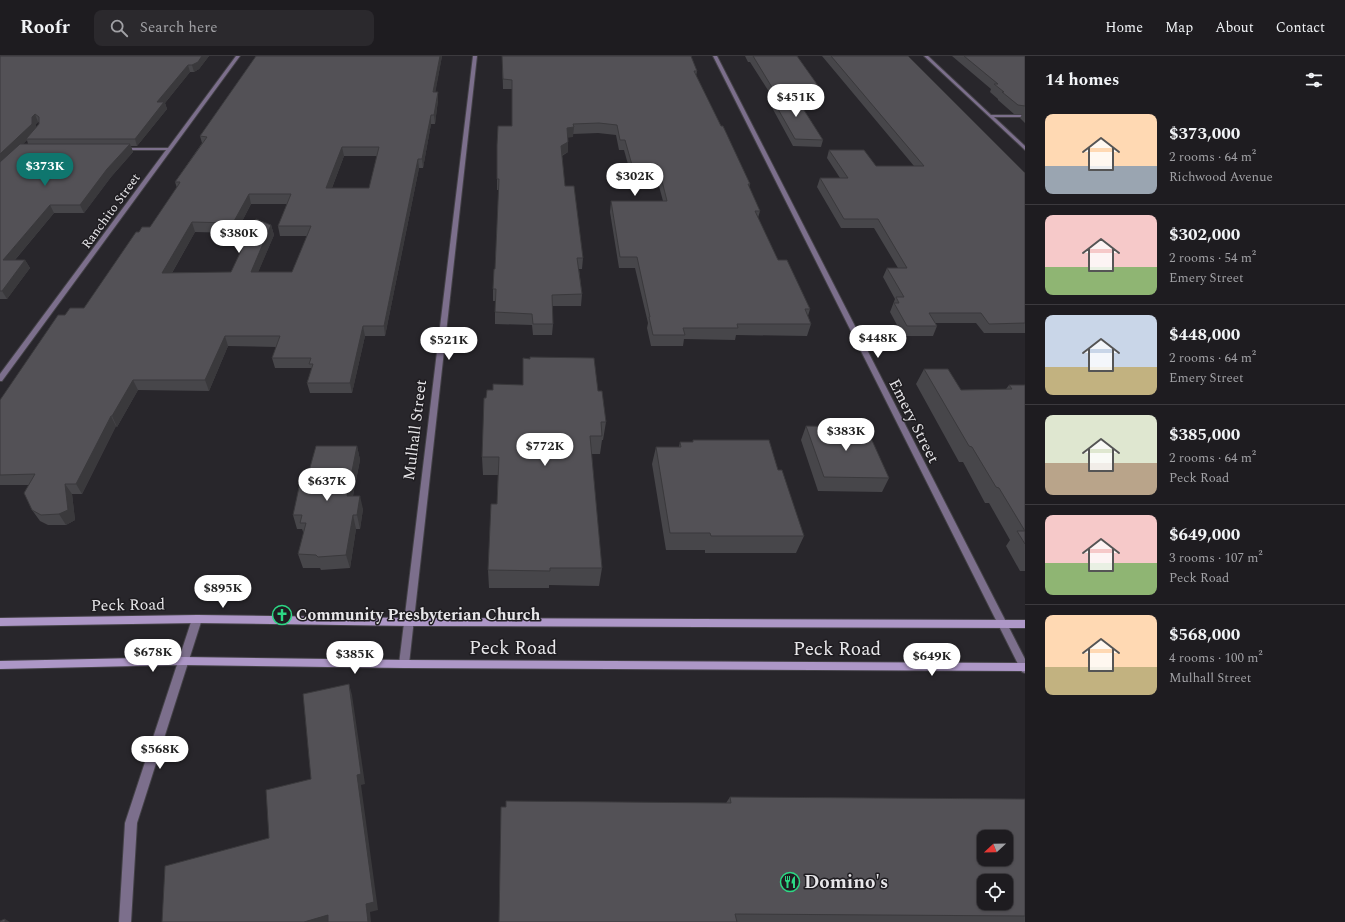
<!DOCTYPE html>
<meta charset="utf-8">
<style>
body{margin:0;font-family:Spectral,serif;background:#2b292d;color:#f1f3f6;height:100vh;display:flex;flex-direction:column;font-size:15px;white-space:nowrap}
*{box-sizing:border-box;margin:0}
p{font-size:13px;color:#a1a1a5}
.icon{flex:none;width:22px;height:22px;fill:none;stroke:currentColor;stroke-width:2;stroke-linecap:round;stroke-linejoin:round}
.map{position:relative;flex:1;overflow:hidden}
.panel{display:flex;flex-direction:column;background:#1e1c20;width:320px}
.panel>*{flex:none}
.needle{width:26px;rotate:248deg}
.buttons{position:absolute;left:977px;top:774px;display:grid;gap:8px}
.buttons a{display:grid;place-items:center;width:36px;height:36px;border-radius:8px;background:#1e1c20;box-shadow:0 1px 3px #0004,0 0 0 1px #3c3a3e;font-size:20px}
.price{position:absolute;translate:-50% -34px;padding:0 9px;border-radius:14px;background:#fff;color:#222;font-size:13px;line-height:26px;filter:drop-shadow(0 1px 2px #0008)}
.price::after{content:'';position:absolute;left:50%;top:24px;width:12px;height:9px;margin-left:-6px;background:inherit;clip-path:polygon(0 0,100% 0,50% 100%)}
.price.active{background:#0f766e;color:#fff}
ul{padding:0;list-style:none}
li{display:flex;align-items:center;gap:12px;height:100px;padding:0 20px}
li+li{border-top:1px solid #3c3a3e}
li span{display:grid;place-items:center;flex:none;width:112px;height:80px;border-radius:8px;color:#555}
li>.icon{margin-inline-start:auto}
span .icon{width:48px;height:48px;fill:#fffc;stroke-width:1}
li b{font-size:17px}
h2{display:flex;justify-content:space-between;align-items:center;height:48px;padding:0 20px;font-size:17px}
header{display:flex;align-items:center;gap:24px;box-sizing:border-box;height:56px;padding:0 20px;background:#1e1c20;border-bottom:1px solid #3c3a3e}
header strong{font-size:19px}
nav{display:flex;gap:22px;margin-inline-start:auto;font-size:14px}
.search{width:280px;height:36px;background:#2b292d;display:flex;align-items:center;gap:10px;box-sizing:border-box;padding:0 14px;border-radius:8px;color:#a1a1a5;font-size:15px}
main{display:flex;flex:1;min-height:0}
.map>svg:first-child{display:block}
</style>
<header>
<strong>Roofr</strong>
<div class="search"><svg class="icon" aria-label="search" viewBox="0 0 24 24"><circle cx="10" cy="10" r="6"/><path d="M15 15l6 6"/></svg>Search here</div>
<nav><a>Home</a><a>Map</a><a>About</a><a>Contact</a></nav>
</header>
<main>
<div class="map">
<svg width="1025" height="866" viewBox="0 0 1025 866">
<rect width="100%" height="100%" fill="#28262b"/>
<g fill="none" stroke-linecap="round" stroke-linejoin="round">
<g stroke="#434146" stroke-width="2">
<path id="street" d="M236 0H240L2 325H0V318L166 94H121V92H168Z
M473 0H477L409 608 407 611 404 612 401 611 399 608Z
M713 0H717L1025 603V617L1022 616Z
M924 0H928L991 59H1025V61H994L1025 90V94Z
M197 559 200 560 202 563 137 767 131 866H119L125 767 192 563 194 560Z"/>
</g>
<g stroke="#434146" stroke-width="2">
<path id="secondary" d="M197 559 410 562 1025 564V572L410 570 197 567 0 570V562Z
M183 601 404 604 1025 607V615L404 612 183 609 0 613V605Z"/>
</g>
<use href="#street" fill="#7c6f8c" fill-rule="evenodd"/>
<use href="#secondary" fill="#ad97c7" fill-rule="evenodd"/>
</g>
<path fill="#47464a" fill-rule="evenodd" d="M0 0H209L199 13 194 16H190L165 47 167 53 137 90H131L133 96 111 121 84 157H54L15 204H25L30 212 7 243H0ZM38 66H39V68L36 72V68ZM27 84 28 88H23Z
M256 0H442L435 36H438V44L435 68H431L423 112H419L385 280H365L352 337H310L307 327 311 314V312H275L272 302 277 291 228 290 209 335 138 334 117 371 116 370 82 438H72L75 464 66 469H48L40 465 32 454 29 429H0V344L65 259 84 252 139 176 150 171 177 132 175 126 202 87 200 80ZM344 100H377L369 132H332ZM251 148H287L278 170 280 180H307L292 216H258L274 179 271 169 231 216 172 217 195 176 236 177Z
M502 0 697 15 696 20 750 128 749 131 760 155 758 162 778 204 810 253 808 260 811 268 807 280 736 279 735 284 684 283 683 290H651L647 272 648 267 635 212H619L610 156 611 145H663L656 119H631L624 94H619L616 79 598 77 573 78V81H568V96L562 100 565 130 583 202 582 213H579L582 238 581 250H552L553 268 552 279H533L532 269 495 268V245H493V233L495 213 499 134H497V123L512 70V33H503Z
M745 0H797L824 38 822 46H799L823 84 821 91 793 90 769 46 771 39 750 6H748Z
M822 0H908L1025 117V277H984L976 267H935L937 270 933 280H903L890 256 895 243 883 221 887 212H898L874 172H841L817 131 820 122H840L827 102 829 94 876 110H914Z
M952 0H1025V67L1020 62 1022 58H1014L998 44V43L990 36 991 33Z
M924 313 961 334 1006 333 1009 329H1025V515H1020L1006 490 1010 484 989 447H985L963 406H959L916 328Z
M523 329 598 335 606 366 603 384H602L600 398H591L602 512 599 530 549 529V532H489L488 514 497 448 498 419H483L482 401 486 342 493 334Z
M806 370 889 422 882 436 818 435 801 384Z
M693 384 778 414 804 480 796 497H705V494H666L652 408 656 391H679L680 386H693Z
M357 390 360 404 353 440 363 453 360 473H356L350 512 321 514 320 512H303L298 498 304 478 302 473H297L293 459 307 422Z
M730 741 1025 743V866H499L726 747Z"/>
<path fill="#3a393c" d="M202 0H209L199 13 194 16 192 9Z
M440 0H442L434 44 433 36Z
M188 9 190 16 165 47 167 53 137 90 135 83 157 46Z
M438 36V44L435 68 434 59Z
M35 58 38 66 36 68V75L26 83 27 84 0 110V98L32 61Z
M431 59V68L423 112 422 103Z
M574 71 573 81 566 82 567 72Z
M568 86V96L560 100 561 90Z
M130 88 133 96 111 121 84 157 80 149 107 113Z
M342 91 344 100 328 142 326 132Z
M418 103 419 112 385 280 384 270Z
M249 138 251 148 236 177 233 167Z
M50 149 54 157 8 212 3 204Z
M192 166 195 176 166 227 162 217Z
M271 169 274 179 254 226 251 216Z
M25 204 30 212 7 243 2 235Z
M363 270 365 280 352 337 350 327Z
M225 280 228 290 209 335 205 324Z
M133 324 138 334 117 371 112 360Z
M111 360 116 370 82 438 76 428Z
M357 390 360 404 350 453 347 440Z
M65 428 72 438 75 464 66 469 59 458Z
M360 440 363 453 360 473 357 459Z
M353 459 356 473 350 512 346 499Z
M349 628 352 639 365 728 361 729 378 854 370 856 371 866H368L366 848 357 719Z
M328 859 332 866H304Z
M5 863 10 866H5Z"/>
<path fill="#535156" stroke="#3a393c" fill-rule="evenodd" d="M0 0H202L198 6 192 9H188L157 46H164L135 83H26L39 68V61L35 58 32 61V68L0 98Z
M256 0H440L433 36H438L434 59H431L422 103H418L384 270H363L350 327H307L313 308H309L311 302H272L280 280H225L205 324H133L112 360H111L76 428H65L68 454 59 458 41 459 32 454 24 437 35 418 0 419V344L58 259H65L70 252H84L136 176H139L142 171H150L179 128 180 126H175L207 81 200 80ZM342 91H379L369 132H326ZM249 138H291L278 170H311L292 216H251L271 169 256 163 231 216 162 217 192 166 233 167Z
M502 0H691L697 15H694L721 70H723L750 128H748L760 155H755L778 204H787L803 238 810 253H805L811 268H737L738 272H683L685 279H653L649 261H650L637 201H620L611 145H667L658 109H632L625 84H620L617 69 599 67 573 68 574 71 567 72 568 86 561 90 565 130H574L583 202H577L582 238 552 239 553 268H533L532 258 495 256 496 233H493L494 213H495L499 123H497V89L498 70H512V24L503 23Z
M753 0H797L824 38H776Z
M831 0H908L1025 117V267L989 268 981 257H929L937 270H907L894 247H899L896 241H904L887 212H907L878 163H844L820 122H848L829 94H864L876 110H924Z
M964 0H1025V50L1018 49 1002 36H1004L994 28H998Z
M770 39 795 40 823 84 795 83Z
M20 88H130L107 113 80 149H50L3 204H25L2 235H0V106Z
M530 301 594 302 598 335H602L606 366H601L602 380H590L602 512H550V515L488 514 491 448H497L499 401H482L484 342H486L487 334H493V328L523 329V302L530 303Z
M924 313H948L961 334 1012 333 1009 329H1025V488L1017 475H1025L999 432 996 431 972 391 969 390Z
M806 370 866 371 889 422 824 421Z
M693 384H769L778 414H782L804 480H711L710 477H670L656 391H681L680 386H693Z
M316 390H357L347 440H360L357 459H353L346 499 318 501 316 499 298 498 306 467H300L302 459H293L301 422H307Z
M349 628 361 718 357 719 374 846 366 848 368 866H328V859L304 866H162L165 810 269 782 266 734 311 723 303 638Z
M730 741 1025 743V860L735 858 737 866H499L501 751H506V745L731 747ZM984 781H1006V803H984ZM984 825H1006V847H984Z
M5 863V866H0V865Z"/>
<defs>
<g id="church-ring" transform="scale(1)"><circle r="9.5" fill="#1f1d21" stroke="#2cd884" stroke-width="1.5"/><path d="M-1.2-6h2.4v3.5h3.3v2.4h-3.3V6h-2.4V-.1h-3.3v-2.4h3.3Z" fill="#2cd884"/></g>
<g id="restaurant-ring" transform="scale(1)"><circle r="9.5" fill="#1f1d21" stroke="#2cd884" stroke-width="1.5"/><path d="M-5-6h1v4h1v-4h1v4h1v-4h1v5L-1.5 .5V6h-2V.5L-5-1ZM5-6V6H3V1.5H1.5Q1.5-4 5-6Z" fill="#2cd884"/></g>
</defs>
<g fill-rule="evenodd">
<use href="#church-ring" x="282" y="559"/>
<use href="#restaurant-ring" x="790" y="826"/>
</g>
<g text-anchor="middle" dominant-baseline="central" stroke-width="3" stroke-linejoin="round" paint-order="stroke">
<g font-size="13" fill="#e7e6e9" stroke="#1f1d21">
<text transform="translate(111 155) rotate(-54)">Ranchito Street</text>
</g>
<g font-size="16" fill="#e7e6e9" stroke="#1f1d21">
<text transform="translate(914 365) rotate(63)">Emery Street</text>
<text transform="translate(415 374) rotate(-83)">Mulhall Street</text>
<text transform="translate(128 549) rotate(-1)">Peck Road</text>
</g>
<g font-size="16" font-weight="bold" fill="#e7e6e9" stroke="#1f1d21" text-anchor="start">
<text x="296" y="559">Community Presbyterian Church</text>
</g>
<g font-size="19" fill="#e7e6e9" stroke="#1f1d21">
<text x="513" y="592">Peck Road</text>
<text x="837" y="593">Peck Road</text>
</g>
<g font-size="19" font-weight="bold" fill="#e7e6e9" stroke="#1f1d21" text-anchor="start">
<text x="804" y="826">Domino's</text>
</g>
</g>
</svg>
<div class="buttons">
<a><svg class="needle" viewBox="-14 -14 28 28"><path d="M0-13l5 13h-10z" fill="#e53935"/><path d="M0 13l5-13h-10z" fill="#a1a1a5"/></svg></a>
<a><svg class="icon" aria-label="locate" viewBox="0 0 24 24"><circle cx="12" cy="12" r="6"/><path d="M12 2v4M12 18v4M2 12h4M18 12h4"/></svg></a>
</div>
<b class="price" style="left:796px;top:62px">$451K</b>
<b class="price active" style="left:45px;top:131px">$373K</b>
<b class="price" style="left:635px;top:141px">$302K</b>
<b class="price" style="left:239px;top:198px">$380K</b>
<b class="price" style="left:878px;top:303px">$448K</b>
<b class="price" style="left:449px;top:305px">$521K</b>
<b class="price" style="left:846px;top:396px">$383K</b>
<b class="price" style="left:545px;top:411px">$772K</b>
<b class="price" style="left:327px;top:446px">$637K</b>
<b class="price" style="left:223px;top:553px">$895K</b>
<b class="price" style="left:153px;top:617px">$678K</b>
<b class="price" style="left:355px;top:619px">$385K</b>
<b class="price" style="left:932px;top:621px">$649K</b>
<b class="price" style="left:160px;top:714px">$568K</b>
</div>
<section class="panel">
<h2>14 homes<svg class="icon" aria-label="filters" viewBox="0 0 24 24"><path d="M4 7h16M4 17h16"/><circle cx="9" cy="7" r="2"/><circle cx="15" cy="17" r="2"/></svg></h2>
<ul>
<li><span style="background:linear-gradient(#ffd9b3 65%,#9aa5b1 0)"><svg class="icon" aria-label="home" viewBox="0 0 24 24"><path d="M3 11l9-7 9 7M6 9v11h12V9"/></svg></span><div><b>$373,000</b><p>2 rooms · 64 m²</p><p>Richwood Avenue</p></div></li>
<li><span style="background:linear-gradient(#f6c9c9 65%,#8fb573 0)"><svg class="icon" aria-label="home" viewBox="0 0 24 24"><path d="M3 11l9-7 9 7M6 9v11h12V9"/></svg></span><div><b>$302,000</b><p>2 rooms · 54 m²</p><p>Emery Street</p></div></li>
<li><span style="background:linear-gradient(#c9d6e8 65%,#c2b280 0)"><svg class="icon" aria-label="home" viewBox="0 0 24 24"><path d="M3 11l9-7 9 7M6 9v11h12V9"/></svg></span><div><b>$448,000</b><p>2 rooms · 64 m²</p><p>Emery Street</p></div></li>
<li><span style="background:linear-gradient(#dfe7d0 60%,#b9a48a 0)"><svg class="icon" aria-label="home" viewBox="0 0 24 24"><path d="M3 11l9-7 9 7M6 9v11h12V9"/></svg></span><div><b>$385,000</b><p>2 rooms · 64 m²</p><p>Peck Road</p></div></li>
<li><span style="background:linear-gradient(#f6c9c9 60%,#8fb573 0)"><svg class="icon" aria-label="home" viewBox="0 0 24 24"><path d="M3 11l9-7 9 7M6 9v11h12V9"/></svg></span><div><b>$649,000</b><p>3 rooms · 107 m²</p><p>Peck Road</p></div></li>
<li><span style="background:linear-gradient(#ffd9b3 65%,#c2b280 0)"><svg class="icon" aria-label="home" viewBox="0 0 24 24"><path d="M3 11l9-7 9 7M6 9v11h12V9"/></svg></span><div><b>$568,000</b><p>4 rooms · 100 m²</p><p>Mulhall Street</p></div></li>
</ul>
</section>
</main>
